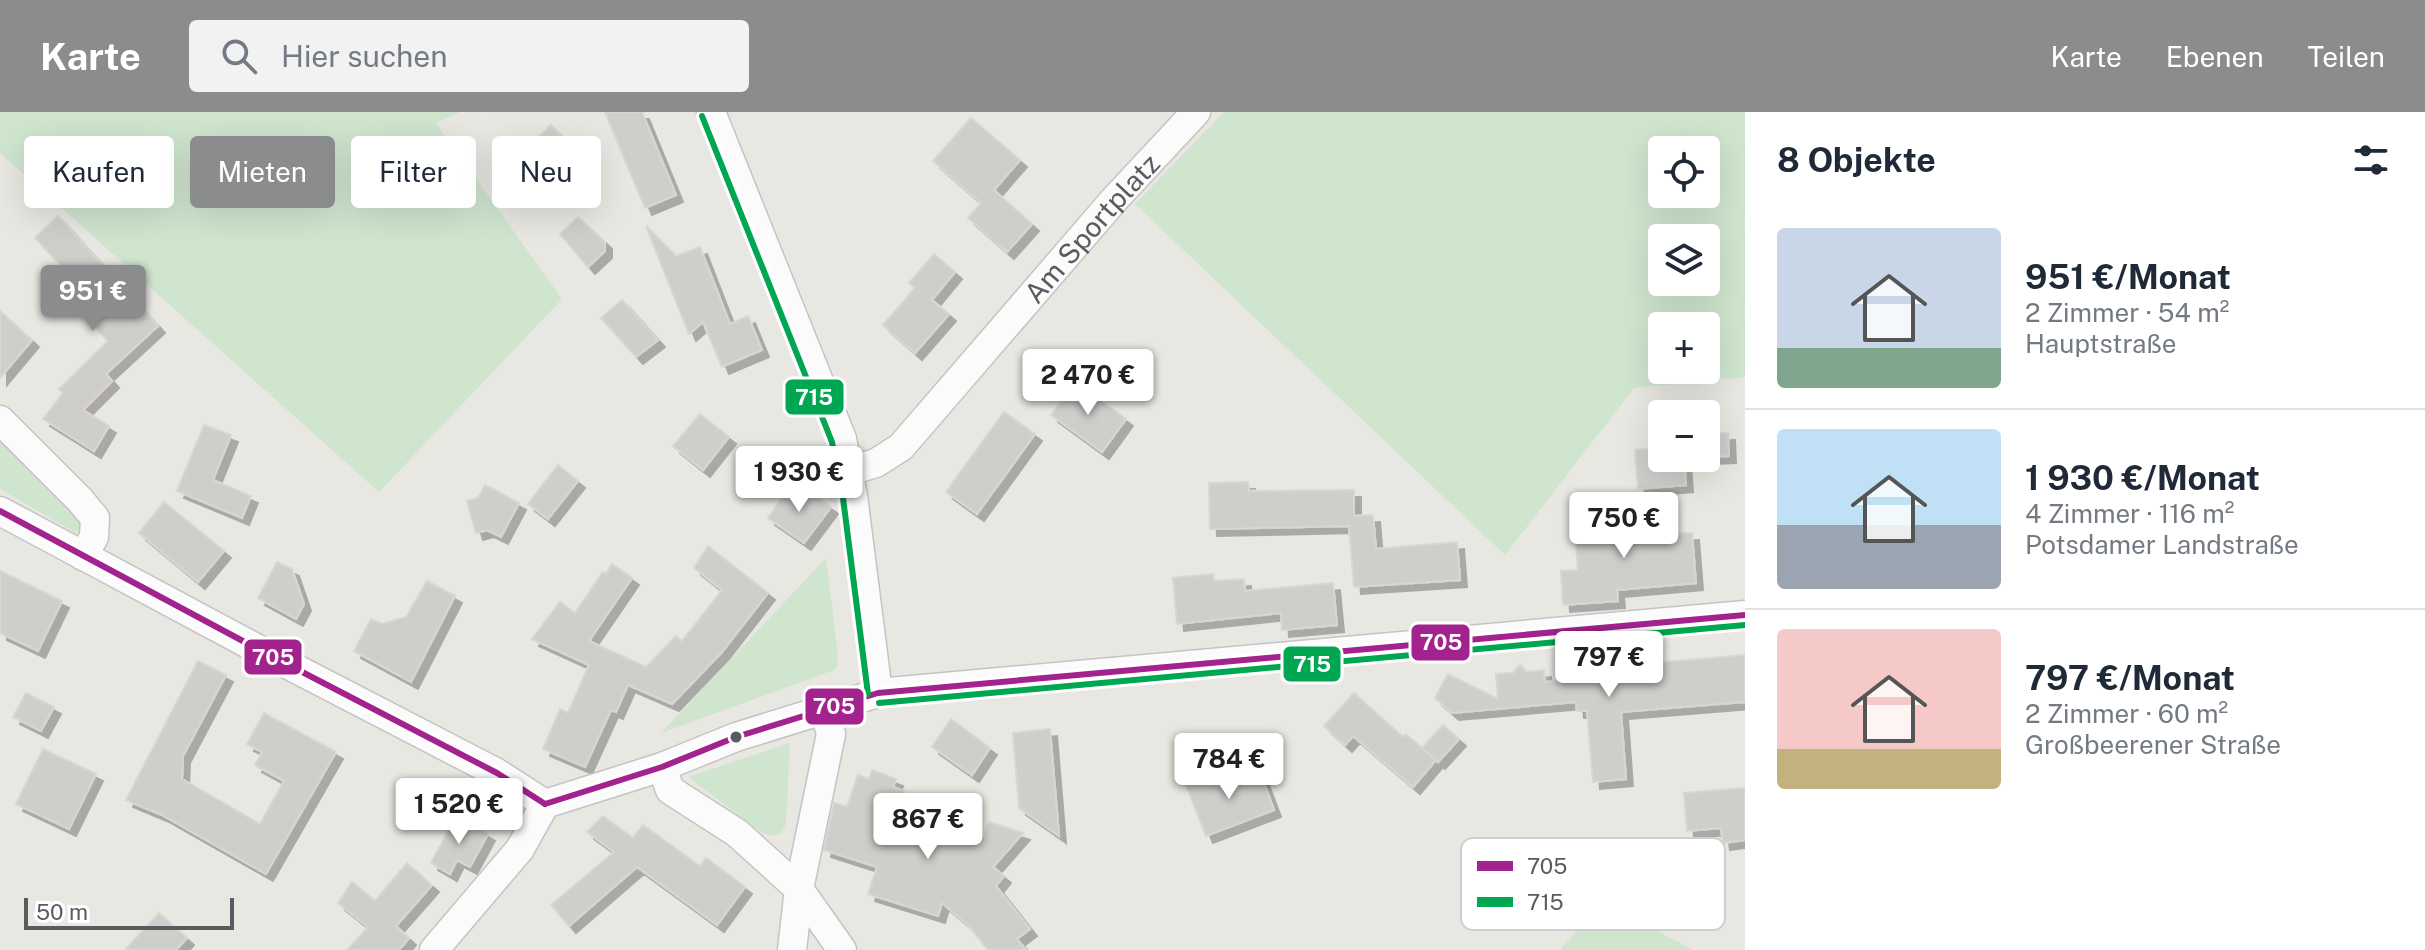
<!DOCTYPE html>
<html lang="de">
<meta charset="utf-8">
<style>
body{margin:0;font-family:"Public Sans",sans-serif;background:#f2f2f3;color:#1f2937;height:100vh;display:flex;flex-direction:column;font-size:30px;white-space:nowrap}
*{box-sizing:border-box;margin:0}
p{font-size:26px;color:#747a83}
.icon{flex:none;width:44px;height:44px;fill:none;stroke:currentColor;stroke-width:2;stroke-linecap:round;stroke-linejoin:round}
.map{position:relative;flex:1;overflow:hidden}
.sheet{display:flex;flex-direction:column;background:#fff;width:680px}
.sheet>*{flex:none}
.hud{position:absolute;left:24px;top:24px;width:760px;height:72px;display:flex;gap:16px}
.tools{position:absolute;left:1648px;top:24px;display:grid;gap:16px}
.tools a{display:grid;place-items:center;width:72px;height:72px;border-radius:8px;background:#fff;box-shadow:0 8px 32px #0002;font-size:40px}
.scale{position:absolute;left:24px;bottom:20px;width:210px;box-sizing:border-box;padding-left:8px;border:4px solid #585b60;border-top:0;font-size:22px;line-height:28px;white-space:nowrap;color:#585b60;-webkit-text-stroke:6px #fff;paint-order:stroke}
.price{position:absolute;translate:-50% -68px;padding:0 18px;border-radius:8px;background:#fff;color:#222;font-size:26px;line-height:52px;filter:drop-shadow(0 2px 4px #0008)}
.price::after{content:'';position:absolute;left:50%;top:48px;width:24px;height:18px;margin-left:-12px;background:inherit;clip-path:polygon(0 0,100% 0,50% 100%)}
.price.on{background:#8a8c8e;color:#fff}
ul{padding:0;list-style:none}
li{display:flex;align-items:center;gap:24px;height:200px;padding:0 32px}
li+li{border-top:2px solid #e0e1e3}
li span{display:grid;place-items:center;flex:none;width:224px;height:160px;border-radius:8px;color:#555}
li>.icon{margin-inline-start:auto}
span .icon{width:96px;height:96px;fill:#fffc;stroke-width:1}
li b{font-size:34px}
h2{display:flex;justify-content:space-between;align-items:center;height:96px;padding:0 32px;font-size:34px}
.chip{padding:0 28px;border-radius:8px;background:#fff;box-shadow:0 8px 32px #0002;font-size:28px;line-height:72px}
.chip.on{background:#8a8c8e;color:#fff}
header{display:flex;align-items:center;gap:48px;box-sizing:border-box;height:112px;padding:0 40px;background:#8a8c8e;color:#fff}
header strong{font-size:38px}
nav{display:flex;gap:44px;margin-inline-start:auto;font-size:28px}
.search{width:560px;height:72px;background:#f2f2f3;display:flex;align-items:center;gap:20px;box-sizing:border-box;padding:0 28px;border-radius:8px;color:#747a83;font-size:30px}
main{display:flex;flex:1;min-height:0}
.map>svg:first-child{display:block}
</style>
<header>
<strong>Karte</strong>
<div class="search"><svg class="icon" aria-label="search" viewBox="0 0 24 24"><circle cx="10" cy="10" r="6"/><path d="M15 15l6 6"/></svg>Hier suchen</div>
<nav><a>Karte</a><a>Ebenen</a><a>Teilen</a></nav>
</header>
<main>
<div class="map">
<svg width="1745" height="838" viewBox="0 0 1745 838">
<defs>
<filter id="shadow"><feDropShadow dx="7" dy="7" stdDeviation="0" flood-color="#0004"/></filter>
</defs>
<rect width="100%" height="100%" fill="#e8e7e2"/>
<path fill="#cfe5ce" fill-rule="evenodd" d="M0 0H460L436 11 562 187 379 380 0 41Z
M1224 0H1745V265L1634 276 1505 443 1135 92ZM1662 38H1706V82H1662ZM1662 126H1706V170H1662ZM1706 214V258H1662V214Z
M0 324 87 407 83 419 76 421 0 377Z
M826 446 838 544 837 553 834 558 661 621Z
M790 631 786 710C783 725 774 726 761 720L688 665Z
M1603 790 1693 838H1560Z"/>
<path fill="#cfcecb" stroke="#d8d6d1" stroke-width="2" filter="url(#shadow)" d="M605 0H642L676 83 645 96Z
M971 6 1020 48 994 78 1032 112 1007 140 968 106 981 91 933 49Z
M551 13 591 55 561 83 522 41Z
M58 104 158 214 106 262 112 269 83 298 109 314 94 339 43 307 63 281 59 277 108 229 80 199 93 187 35 126Z
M578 105 605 130V139L588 155 560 122Z
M646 114 676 144 700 135 730 212 748 204 762 238 722 255 703 210 689 222Z
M934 142 955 160 932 188 949 202 915 241 883 213 915 176 909 171Z
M622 188 658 228 636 245 601 206Z
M0 199 32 228 0 266Z
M1075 270 1126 307 1102 340 1051 303Z
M1004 300 1035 322 977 402 946 380Z
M700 302 729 325 703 358 673 334Z
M204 313 231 323 213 368 251 384 242 406 177 379Z
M1728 321 1729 344 1706 345V322Z
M1662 335V346H1684L1686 373 1638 377 1635 338Z
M558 353 578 369 548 407 528 392Z
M1248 370 1249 379 1354 378V404L1373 403 1376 437 1457 430 1460 468 1354 475 1349 414 1210 417 1209 371Z
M485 373 519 391 501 425 487 418 476 421 467 389 478 386Z
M788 377 801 386 808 378 831 395 804 431 768 406Z
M164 390 224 439 198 470 139 421Z
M1626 401 1628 424 1692 421 1696 471 1617 478 1618 489 1563 493 1561 459 1578 458 1574 405Z
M708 434 768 481 722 540 672 592 628 573 616 600 611 598 585 655 543 637 560 597 568 601 589 553 532 527 560 490 575 501 603 460 606 462 612 452 632 466 589 529 646 555 676 524 682 529 722 478 694 456Z
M277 450 292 457 304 492 296 507 258 486Z
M0 459 62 489 38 539 0 521Z
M1213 462 1214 469 1244 467 1245 479 1333 471 1337 513 1282 518 1281 501 1177 512 1173 466Z
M427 469 455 484 411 570 354 539 371 507 382 512 406 505Z
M1745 543V590L1621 600 1626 667 1593 670 1587 599H1577L1576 590 1452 601 1435 586 1448 562 1498 587 1496 562 1513 561 1520 553 1527 560 1544 558 1545 570 1654 561 1653 551Z
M198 549 226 563 183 644 182 667 260 712 284 669 255 653 262 640 247 632 264 601 336 640 266 762 162 703 126 688Z
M26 581 54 595 41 619 13 605Z
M1354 581 1403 625 1406 622 1436 648 1413 675 1353 624 1345 633 1324 614Z
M951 607 990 636 972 663 932 635Z
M1443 613 1459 627 1438 650 1422 636Z
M1050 617 1059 724 1019 696 1013 621Z
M43 637 96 662 69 717 16 692Z
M872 658 896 667 893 675 904 679 898 697 984 725 989 710 1023 721 993 755 1004 764 996 774 1030 817 1017 827 1026 838H988L969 814 942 791 938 804 868 782 877 755 824 738 834 691 847 695 858 663 869 667Z
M1259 658 1274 698 1206 724 1186 673 1211 662 1216 674Z
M1745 676V728L1723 731 1721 716 1687 719 1684 681Z
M456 704 488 722 470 755 457 748 450 762 431 751Z
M603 704 633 726 643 713 700 754 706 746 745 775 717 813 637 755 569 814 551 793 614 740 587 720Z
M407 751 432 773 396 814 409 826 399 838H347L368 815 338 791 352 770 375 789Z
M159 801 187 826 176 838H125Z"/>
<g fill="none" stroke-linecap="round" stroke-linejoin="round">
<g stroke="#c4c4c3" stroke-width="31">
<g id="street">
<path d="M711 0 842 327 853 384 878 581"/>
<path d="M0 308 80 388 95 406 94 425 83 444"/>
<path id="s1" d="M849 359 876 351 901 335 1114 88 1196 0"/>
<path d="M0 399 254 535 497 661 545 692"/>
<path d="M662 655 670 678 737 721 799 777 842 838"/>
<path d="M434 838 520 737 545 692 662 655 736 625 878 581 1745 503"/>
<path d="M792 838 799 777 831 622 824 597"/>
</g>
</g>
<use href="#street" stroke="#fcfbfb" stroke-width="28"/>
<g stroke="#fff" stroke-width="12">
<path id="bus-1" d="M0 399 254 535 497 661 545 692
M545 692 662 655 736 625 878 581 1745 503"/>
</g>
<g stroke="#fff" stroke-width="12">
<path id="bus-2" d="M702 4 832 330 843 386 868 582
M879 591 1745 513"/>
</g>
<use href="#bus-1" stroke="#a2238e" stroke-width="6"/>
<use href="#bus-2" stroke="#00a651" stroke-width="6"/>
</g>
<circle fill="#585b60" stroke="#fff" stroke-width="3" cx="736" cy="625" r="7"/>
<g text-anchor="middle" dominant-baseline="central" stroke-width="6" stroke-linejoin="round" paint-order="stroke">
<g font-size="28" fill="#585b60" stroke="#fff">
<text stroke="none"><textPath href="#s1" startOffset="348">Am Sportplatz</textPath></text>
</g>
</g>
<rect x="1461" y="726" width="264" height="92" rx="12" fill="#fff" stroke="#cdcecf" stroke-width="2"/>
<rect x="1477" y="749" width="36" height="10" fill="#a2238e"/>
<rect x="1477" y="785" width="36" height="10" fill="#00a651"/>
<g font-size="22" fill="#585b60">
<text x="1527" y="762">705</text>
<text x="1527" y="798">715</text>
</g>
<g stroke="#fff" stroke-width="3">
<rect x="784" y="266" width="61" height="38" rx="8" fill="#00a651"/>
<rect x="1410" y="511" width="61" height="39" rx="8" fill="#a2238e"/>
<rect x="243" y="526" width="60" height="38" rx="8" fill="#a2238e"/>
<rect x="1282" y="533" width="60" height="38" rx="8" fill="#00a651"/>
<rect x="804" y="575" width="61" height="39" rx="8" fill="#a2238e"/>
</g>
<g font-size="22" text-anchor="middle" font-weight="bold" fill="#fff">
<text x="814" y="293">715</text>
<text x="1441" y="538">705</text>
<text x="273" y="553">705</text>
<text x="1312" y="560">715</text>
<text x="834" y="602">705</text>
</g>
</svg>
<div class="tools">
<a><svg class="icon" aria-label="locate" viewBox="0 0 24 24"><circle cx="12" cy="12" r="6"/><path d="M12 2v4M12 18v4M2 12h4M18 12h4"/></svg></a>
<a><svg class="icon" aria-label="layers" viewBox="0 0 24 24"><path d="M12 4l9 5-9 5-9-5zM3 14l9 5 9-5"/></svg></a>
<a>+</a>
<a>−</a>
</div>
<div class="scale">50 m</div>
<b class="price on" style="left:93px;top:221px">951 €</b>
<b class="price" style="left:1088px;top:305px">2 470 €</b>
<b class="price" style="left:799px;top:402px">1 930 €</b>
<b class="price" style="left:1624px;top:448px">750 €</b>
<b class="price" style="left:1609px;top:587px">797 €</b>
<b class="price" style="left:1229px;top:689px">784 €</b>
<b class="price" style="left:459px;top:734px">1 520 €</b>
<b class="price" style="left:928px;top:749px">867 €</b>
<div class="hud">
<a class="chip">Kaufen</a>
<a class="chip on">Mieten</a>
<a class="chip">Filter</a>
<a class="chip">Neu</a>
</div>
</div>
<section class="sheet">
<h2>8 Objekte<svg class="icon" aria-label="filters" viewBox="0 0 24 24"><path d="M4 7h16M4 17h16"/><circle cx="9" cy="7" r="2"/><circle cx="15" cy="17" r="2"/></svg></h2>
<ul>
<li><span style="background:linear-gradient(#c9d6e8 75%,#7fa58c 0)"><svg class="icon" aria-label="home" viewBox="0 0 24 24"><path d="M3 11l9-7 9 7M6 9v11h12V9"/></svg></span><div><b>951 €/Monat</b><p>2 Zimmer · 54 m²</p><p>Hauptstraße</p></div></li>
<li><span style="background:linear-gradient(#bfe0f5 60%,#9aa5b1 0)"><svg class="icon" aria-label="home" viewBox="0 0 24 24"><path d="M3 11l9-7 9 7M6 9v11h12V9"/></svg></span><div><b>1 930 €/Monat</b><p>4 Zimmer · 116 m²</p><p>Potsdamer Landstraße</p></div></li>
<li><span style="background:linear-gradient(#f6c9c9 75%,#c2b280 0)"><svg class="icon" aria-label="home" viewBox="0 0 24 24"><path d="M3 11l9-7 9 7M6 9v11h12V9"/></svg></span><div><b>797 €/Monat</b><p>2 Zimmer · 60 m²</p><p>Großbeerener Straße</p></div></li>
</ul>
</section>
</main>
